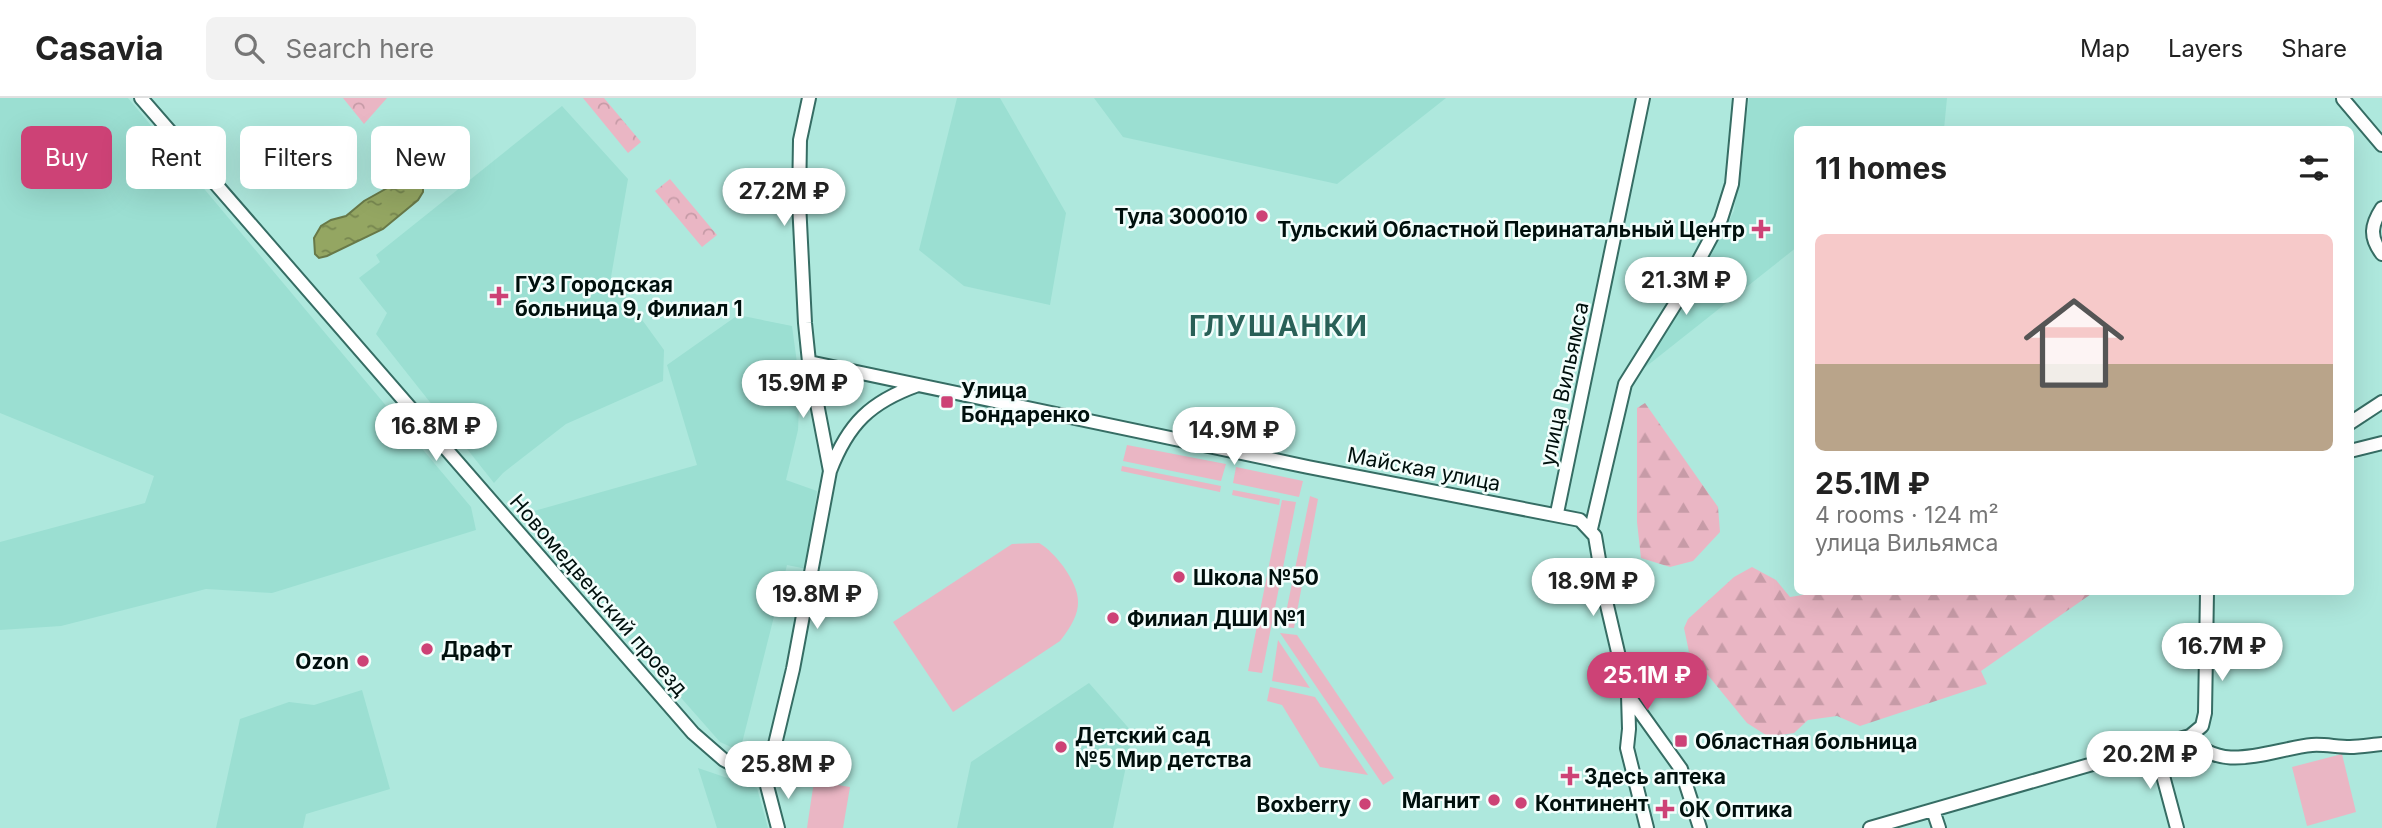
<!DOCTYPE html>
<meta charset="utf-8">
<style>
body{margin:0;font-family:Inter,sans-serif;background:#f2f2f2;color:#222;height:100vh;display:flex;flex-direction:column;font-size:26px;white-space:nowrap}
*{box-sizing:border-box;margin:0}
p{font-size:23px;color:#767676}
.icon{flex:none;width:38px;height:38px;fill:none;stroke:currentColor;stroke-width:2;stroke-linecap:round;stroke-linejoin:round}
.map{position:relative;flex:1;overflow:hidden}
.side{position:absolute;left:1794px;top:28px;width:560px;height:469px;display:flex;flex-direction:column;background:#fff;border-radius:10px;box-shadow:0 7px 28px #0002}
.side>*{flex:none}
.guide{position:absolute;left:21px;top:28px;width:665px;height:63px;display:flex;gap:14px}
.price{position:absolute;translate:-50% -60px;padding:0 16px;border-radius:24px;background:#fff;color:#222;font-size:23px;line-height:46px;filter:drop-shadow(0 2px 4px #0008)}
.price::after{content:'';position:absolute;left:50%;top:42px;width:21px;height:16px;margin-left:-10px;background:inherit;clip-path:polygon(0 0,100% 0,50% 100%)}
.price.selected{background:#cd4276;color:#fff}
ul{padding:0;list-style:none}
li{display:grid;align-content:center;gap:14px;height:371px;padding:0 21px}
li span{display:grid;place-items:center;height:217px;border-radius:10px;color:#555}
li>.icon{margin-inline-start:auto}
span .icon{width:126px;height:126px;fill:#fffc;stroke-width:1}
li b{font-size:30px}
h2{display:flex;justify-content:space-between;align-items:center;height:84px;padding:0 21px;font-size:30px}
.pill{padding:0 24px;border-radius:10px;background:#fff;box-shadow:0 7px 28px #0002;font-size:24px;line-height:63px}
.pill.selected{background:#cd4276;color:#fff}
header{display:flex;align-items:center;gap:42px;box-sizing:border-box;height:98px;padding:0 35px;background:#fff;border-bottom:2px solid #e0e0e0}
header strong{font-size:33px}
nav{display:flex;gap:38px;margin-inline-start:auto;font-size:24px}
.search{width:490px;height:63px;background:#f2f2f2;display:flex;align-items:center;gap:18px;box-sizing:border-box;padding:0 24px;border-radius:10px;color:#767676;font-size:26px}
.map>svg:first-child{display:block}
</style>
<header>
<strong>Casavia</strong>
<div class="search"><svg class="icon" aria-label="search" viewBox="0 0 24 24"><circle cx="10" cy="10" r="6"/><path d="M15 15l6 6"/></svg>Search here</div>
<nav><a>Map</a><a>Layers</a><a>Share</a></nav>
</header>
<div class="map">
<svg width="2382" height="730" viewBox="0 0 2382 730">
<defs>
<pattern id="forest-firs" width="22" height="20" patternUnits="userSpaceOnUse" patternTransform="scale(1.75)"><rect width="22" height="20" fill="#eab6c4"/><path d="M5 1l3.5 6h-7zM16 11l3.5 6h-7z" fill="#c79ba7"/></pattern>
<pattern id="park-crowns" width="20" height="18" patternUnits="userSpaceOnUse" patternTransform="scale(1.75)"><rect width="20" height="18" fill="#eab6c4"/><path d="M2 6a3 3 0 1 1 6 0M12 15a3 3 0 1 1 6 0" fill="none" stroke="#c79ba7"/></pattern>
<pattern id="water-ripples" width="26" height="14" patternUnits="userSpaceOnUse" patternTransform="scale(1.75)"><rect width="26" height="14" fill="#94a662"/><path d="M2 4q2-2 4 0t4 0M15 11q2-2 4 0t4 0" fill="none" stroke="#76864f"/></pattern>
</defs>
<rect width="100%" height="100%" fill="#aee8dd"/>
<path fill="#9bdfd2" d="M0 0H128L471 409 476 432 272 495 206 491 61 528 0 532V444L145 405 154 378 0 315Z
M957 0H1000L1066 115 1050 207 964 188 919 152Z
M1094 0H1446L1337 86 1123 39Z
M1749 0H1947L1944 31 1797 32V149L1638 275 1686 205 1734 113Z
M562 8 628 81 611 179 664 252 663 283 566 326 503 375 494 385 376 236 387 215 359 180 380 164 376 157Z
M738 217 792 228 800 287 798 332 786 382 817 393 807 471 787 467 740 653 720 644 520 417 697 367 667 267Z
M1089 585 1133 635 1113 730H957L971 664Z
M362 592 390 691 306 716 303 730H216L240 621 289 604 314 607Z
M698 670 757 690 768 730H717Z"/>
<path fill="#eab6c4" d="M1127 347 1226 366 1221 383 1123 363Z
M1122 368 1221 388 1220 394 1121 373Z
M1236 369 1303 383 1299 399 1233 385Z
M1233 392 1280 401 1279 407 1232 397Z
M1310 398 1318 401 1294 530 1283 529Z
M1282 402 1296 404 1262 575 1248 573Z
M1039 445C1049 451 1056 459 1063 468 1084 498 1083 514 1060 543L953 614 893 524 1012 446Z
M1280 535 1297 537 1394 680 1383 687Z
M1278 542 1310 590 1272 583Z
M1270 589 1315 599 1368 677 1320 669 1282 607 1267 603Z
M2342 656 2356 714 2307 728 2292 669Z
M814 683 850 689 843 730H807Z"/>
<path fill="url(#forest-firs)" d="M1645 305 1718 409 1720 434 1693 463 1670 469 1641 460 1637 424V310Z
M1752 469 1776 482 1790 499 1821 494H2094L1981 573 1987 586 1860 628 1837 618 1808 622 1794 635 1769 639 1747 625 1689 554 1684 530 1688 521 1734 479Z"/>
<path fill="url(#park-crowns)" d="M343 0H387L364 26Z
M583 0H604L641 44 628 55Z
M670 81 717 137 702 149 655 93Z"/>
<path fill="url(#water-ripples)" stroke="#687948" stroke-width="2" d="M417 87 423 89V94L418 102 383 131 327 158 319 160 315 156 314 140 321 128 331 122 346 118 364 103 391 88Z"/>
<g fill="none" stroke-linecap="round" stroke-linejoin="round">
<g stroke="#366d64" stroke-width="16">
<path id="minor" d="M141 0 693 635 724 662 766 684
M2343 1 2382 47
M2382 110C2371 127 2369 139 2382 156
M809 264 1308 369 1580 422 1595 438 1606 503 1628 597 1629 631 1627 650 1647 730
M2350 325 2382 304
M2350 353 2382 345
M830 373C848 326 870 304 918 287
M1557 415 1643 0
M1591 431 1625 286 1677 203 1721 121 1732 86 1740 0
M1628 597 1681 671 1700 730
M2190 638C2219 678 2271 651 2312 647 2324 646 2337 649 2350 649 2360 649 2371 647 2382 646
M2155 648 2177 730
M1933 712 1939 730
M778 730 766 684 793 571 830 373 809 264 805 225 799 104 800 42 809 0
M1870 730 2190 638 2202 628 2205 615 2207 494"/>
</g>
<use href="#minor" stroke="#fff" stroke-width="12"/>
</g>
<g fill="#cd4276" stroke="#f3fefc" stroke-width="2.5">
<circle cx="1262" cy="118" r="7"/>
<path d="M1757.5 120.5h7v7h7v7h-7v7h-7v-7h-7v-7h7z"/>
<path d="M495.5 187.5h7v7h7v7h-7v7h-7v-7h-7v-7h7z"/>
<rect x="940" y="297" width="14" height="14" rx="3.5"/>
<circle cx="1179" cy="479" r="7"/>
<circle cx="1113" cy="520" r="7"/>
<circle cx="427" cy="551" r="7"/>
<circle cx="363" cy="563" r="7"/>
<rect x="1674" y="636" width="14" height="14" rx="3.5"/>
<circle cx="1061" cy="649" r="7"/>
<path d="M1566.5 667.5h7v7h7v7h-7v7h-7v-7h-7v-7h7z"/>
<circle cx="1494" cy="702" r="7"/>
<circle cx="1521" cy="705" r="7"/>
<circle cx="1365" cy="706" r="7"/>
<path d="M1661.5 700.5h7v7h7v7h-7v7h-7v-7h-7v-7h7z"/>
</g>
<g text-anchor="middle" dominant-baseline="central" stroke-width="5" stroke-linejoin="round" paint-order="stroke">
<g font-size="21" font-weight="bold" fill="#00100d" stroke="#f3fefc" text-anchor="start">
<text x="1248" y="118" text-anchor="end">Тула 300010</text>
<text x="1745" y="131" text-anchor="end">Тульский Областной Перинатальный Центр</text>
<text x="515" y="186">ГУЗ Городская<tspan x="515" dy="24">больница 9, Филиал 1</tspan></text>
<text x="961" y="292">Улица<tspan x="961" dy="24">Бондаренко</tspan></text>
<text x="1193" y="479">Школа №50</text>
<text x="1127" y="520">Филиал ДШИ №1</text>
<text x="441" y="551">Драфт</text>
<text x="349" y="563" text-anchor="end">Ozon</text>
<text x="1075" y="637">Детский сад<tspan x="1075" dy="24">№5 Мир детства</tspan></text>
<text x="1695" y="643">Областная больница</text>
<text x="1584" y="678">Здесь аптека</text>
<text x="1480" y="702" text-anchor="end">Магнит</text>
<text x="1535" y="705">Континент</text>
<text x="1351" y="706" text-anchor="end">Boxberry</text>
<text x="1679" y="711">ОК Оптика</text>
</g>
<g font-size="21" fill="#00100d" stroke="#f3fefc">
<text transform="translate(1564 286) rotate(-78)">улица Вильямса</text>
<text transform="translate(1424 371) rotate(11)">Майская улица</text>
<text transform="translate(599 497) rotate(49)">Новомедвенский проезд</text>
</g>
<g font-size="28" font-weight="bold" letter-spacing="2" fill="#296057" stroke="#f3fefc">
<text x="1279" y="228">ГЛУШАНКИ</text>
</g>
</g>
</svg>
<b class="price" style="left:784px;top:130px">27.2M ₽</b>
<b class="price" style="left:1686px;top:219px">21.3M ₽</b>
<b class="price" style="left:803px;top:322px">15.9M ₽</b>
<b class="price" style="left:436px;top:365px">16.8M ₽</b>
<b class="price" style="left:1234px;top:369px">14.9M ₽</b>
<b class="price" style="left:1593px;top:520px">18.9M ₽</b>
<b class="price" style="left:817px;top:533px">19.8M ₽</b>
<b class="price" style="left:2222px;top:585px">16.7M ₽</b>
<b class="price selected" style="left:1647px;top:614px">25.1M ₽</b>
<b class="price" style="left:2150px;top:693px">20.2M ₽</b>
<b class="price" style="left:788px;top:703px">25.8M ₽</b>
<div class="guide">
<a class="pill selected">Buy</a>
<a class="pill">Rent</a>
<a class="pill">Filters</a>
<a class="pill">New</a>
</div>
<section class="side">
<h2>11 homes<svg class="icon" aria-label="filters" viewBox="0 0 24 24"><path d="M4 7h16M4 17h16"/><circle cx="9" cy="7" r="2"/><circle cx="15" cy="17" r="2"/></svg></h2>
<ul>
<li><span style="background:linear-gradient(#f6c9c9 60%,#b9a48a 0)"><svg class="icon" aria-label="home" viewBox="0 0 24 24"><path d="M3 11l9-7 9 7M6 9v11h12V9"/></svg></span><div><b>25.1M ₽</b><p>4 rooms · 124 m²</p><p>улица Вильямса</p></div></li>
</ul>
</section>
</div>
